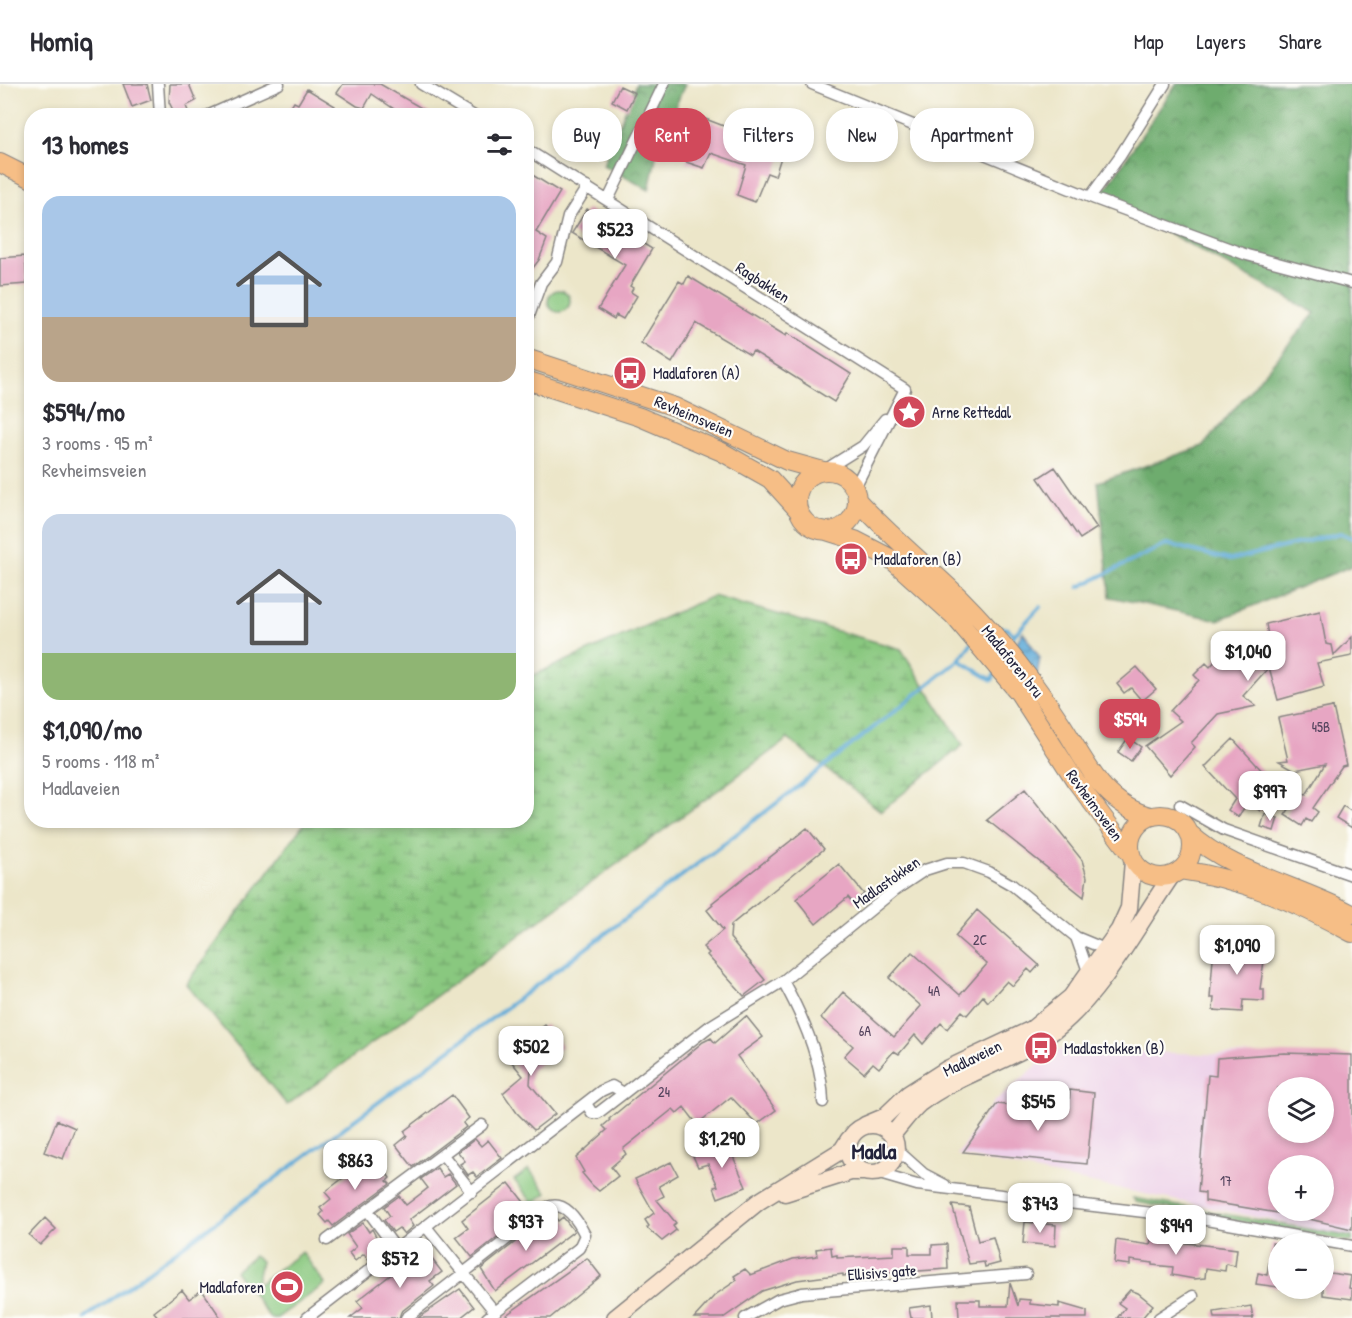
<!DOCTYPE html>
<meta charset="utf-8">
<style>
body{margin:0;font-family:"Patrick Hand",sans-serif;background:#f2f2f3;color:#2b2b33;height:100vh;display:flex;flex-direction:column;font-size:22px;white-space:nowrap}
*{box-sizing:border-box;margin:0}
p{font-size:20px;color:#7c7c81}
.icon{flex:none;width:33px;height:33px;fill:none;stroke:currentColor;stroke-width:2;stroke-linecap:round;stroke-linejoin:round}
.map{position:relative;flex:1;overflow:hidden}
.side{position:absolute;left:24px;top:24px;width:510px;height:720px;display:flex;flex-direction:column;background:#fff;border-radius:24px;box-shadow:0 3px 9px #0003}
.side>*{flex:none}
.guide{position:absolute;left:552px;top:24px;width:570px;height:54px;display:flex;gap:12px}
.controls{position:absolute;left:1268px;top:993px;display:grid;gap:12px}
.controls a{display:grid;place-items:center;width:66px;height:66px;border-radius:50%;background:#fff;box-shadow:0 3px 9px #0003;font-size:30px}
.price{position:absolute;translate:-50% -51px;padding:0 14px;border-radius:12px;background:#fff;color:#222;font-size:20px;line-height:39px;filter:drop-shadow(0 2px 3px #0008)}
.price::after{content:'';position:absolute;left:50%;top:36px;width:18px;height:14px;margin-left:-9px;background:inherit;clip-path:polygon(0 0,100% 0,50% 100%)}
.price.active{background:#d1495b;color:#fff}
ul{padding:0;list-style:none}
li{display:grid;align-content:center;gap:12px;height:318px;padding:0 18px}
li span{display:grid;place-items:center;height:186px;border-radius:18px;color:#555}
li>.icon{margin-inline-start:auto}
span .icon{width:108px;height:108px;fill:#fffc;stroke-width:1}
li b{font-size:26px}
h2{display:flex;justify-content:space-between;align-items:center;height:72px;padding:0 18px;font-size:26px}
.tag{padding:0 21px;border-radius:24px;background:#fff;box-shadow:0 3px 9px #0003;font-size:21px;line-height:54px}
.tag.active{background:#d1495b;color:#fff}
header{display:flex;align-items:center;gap:36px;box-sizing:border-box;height:84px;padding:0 30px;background:#fff;border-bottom:2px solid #e1e1e2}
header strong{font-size:28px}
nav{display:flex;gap:33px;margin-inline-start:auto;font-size:21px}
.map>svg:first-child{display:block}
</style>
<header>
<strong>Homiq</strong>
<nav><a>Map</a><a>Layers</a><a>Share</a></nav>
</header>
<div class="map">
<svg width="1352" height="1234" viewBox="0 0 1352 1234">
<defs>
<pattern id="forest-crowns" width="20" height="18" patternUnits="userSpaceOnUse" patternTransform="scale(1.5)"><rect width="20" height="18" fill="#6eac6e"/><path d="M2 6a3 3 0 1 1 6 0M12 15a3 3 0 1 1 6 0" fill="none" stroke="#5a8c5c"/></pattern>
<pattern id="wetland-marsh" width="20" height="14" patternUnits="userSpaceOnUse" patternTransform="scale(1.5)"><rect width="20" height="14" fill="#89c87f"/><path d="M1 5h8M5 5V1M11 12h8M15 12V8" fill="none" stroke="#70a269"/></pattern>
<pattern id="water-waves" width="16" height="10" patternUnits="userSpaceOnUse" patternTransform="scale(1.5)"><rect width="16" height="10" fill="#60abd8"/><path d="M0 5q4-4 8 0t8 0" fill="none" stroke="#4f8bb0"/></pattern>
</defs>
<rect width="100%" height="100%" fill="#fdfcf7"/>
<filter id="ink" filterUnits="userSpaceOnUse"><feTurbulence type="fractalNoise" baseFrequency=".0167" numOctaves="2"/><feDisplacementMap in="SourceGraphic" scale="12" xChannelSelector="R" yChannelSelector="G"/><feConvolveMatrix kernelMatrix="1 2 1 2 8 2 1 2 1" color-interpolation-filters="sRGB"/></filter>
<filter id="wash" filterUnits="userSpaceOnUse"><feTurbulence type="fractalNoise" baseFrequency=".008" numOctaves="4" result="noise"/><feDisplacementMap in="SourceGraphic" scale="24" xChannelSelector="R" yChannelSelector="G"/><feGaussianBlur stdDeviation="1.35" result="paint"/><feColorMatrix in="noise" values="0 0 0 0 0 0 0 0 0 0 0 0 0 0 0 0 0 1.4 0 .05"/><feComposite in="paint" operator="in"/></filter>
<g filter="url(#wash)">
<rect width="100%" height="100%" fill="#ece6c9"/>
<path fill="#edd1e9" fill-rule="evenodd" d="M1056 965 1352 975V1153L957 1071 994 1018ZM1278 1004H1323V1048H1278ZM1278 1082H1323V1126H1278Z"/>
<path fill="#89c87f" stroke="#56755d" stroke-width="1.5" d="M548 217a11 11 0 1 1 22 0a11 11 0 1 1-22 0Z
M529 1085 547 1109 533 1119 514 1096Z
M1133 1114 1352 1153V1158L1136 1118Z
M302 1168 325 1200 277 1234H270L250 1206Z
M254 1172 261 1177 257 1196 247 1204 235 1187Z"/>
<path fill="url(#forest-crowns)" stroke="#486754" stroke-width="1.5" d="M636 0H685L658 64 649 106 603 81Z
M1176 0H1352V482L1218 536 1110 513 1098 398 1203 362 1315 229 1101 112Z"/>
<path fill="url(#wetland-marsh)" stroke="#56755d" stroke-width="1.5" d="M713 512 901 565 963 661 881 727 788 655 287 1021 186 900 306 737 526 736 527 594Z"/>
<path fill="url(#water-waves)" stroke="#41668a" stroke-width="1.5" d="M1023 548 1040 574 1035 601 1000 585Z"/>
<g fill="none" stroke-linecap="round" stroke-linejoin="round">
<path stroke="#60abd8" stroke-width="4" d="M1079 503 1167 460 1230 476 1341 449 1352 454
M996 543 1008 545 1014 551
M1009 561 1014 551 1040 523
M959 576 992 596 995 590
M85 1234C379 1018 674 804 959 576L971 560"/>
</g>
<g id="blocks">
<path fill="#e7a6c3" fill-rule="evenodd" d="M123 0H147L151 16 132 23Z
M170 0H189L196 17 186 22 188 27 176 32 169 18Z
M343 0H380L435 32H390L394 25 372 10 364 24 357 22 337 9Z
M620 2 635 9 627 25 612 17Z
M307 5 335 22 329 32H285L294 18 298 20Z
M589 30 600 36 598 39 604 44 596 56 592 54 591 57 581 51 583 48 579 46Z
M703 34 760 56 758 61 782 70 775 92 767 89 755 118 737 111 746 81 711 69 704 84 686 78Z
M526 87 560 108 536 148 547 155 539 176 526 193Z
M587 125 652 165 630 202 633 204 631 208 637 212 623 235 616 231 614 235 598 225 625 181 572 149Z
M25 172 27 200 0 202V174Z
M688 192 786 252 787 249 851 290 834 318 753 267 750 271 696 239 672 279 641 259 679 197 684 200Z
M1055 383 1097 444 1080 455 1038 394Z
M1320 527 1326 560 1332 561 1334 571 1352 553V572L1317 579 1324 603 1278 616 1269 583 1243 612 1256 622 1218 630 1191 659 1195 663 1170 691 1145 662 1181 637 1170 627 1199 596 1194 591 1206 579 1210 583 1232 558 1263 585 1259 565 1270 563 1266 540Z
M1137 583 1156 605 1142 617 1131 604 1124 609 1117 600Z
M1333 623 1346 681 1342 682 1313 724 1318 728 1311 738 1306 735 1302 742 1285 731 1301 708 1306 711 1325 680 1295 686 1279 677 1288 676 1278 634Z
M1128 654 1141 663 1131 677 1118 668Z
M1233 655 1276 702 1260 727 1248 718 1238 733 1228 726 1235 715 1205 683Z
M1025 705 1082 776 1087 793 1084 813 987 736Z
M1343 722 1352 728V744L1336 734Z
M1265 730 1278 734 1274 747 1261 743Z
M807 744 824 765 731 841 730 854 765 896 744 912 707 871 709 869 703 863 723 846 707 826 713 821 712 819Z
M839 780 864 810 853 819 848 813 816 840 796 815Z
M977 826 1039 881 1032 889 1028 885 1013 902 1007 897 988 918 983 912 967 931 962 927 947 945 941 939 923 960 915 951 899 970 894 967 879 984 873 979 864 989 844 972 853 962 821 934 843 908 894 953 921 922 889 894 912 868 960 911 987 880 955 852Z
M1214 860 1266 863 1260 905H1264V917L1243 916 1242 928 1213 926 1214 914H1210Z
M746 932 763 953 737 972 776 1026 757 1040 731 1013 697 1040 684 1023 677 1029 673 1025 623 1065 626 1070 611 1083 618 1092 599 1107 592 1101 582 1089 584 1088 576 1074 607 1046 603 1042 610 1036 609 1035 703 958 711 954 715 959Z
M545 941 562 962 531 987 530 1000 555 1030 534 1046 517 1029 503 1009 523 992 507 972 513 967 512 965Z
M1284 969 1352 971V1145L1292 1131 1293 1126H1323V1082H1278V1129L1205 1117V1109L1198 1108 1208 991 1216 992 1217 974ZM1278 1004H1323V1048H1278Z
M1070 1006 1094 1009 1087 1080 963 1068 997 1020 1068 1027Z
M452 1011 469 1034 463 1039 466 1043 413 1083 396 1061 407 1052 404 1047Z
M57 1036 75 1044 63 1075 44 1068Z
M475 1055 481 1062 488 1056 502 1074 477 1093 473 1088 468 1091 460 1080 465 1077 458 1068Z
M727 1058 746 1103 718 1114 714 1103 718 1102 708 1080 698 1083 693 1072Z
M373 1071 390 1094 387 1097 390 1100 333 1142 329 1137 327 1139 320 1131 323 1128 320 1124 331 1115 325 1108Z
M671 1078 678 1091 659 1102 664 1112 657 1116 676 1139 673 1142 676 1146 662 1157 647 1144 649 1142 645 1136 654 1129 635 1095Z
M437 1084 443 1093 448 1090 456 1100 409 1136 413 1142 404 1150 399 1144 393 1148 384 1136 390 1132 384 1123 399 1112 406 1121 428 1104 421 1095Z
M509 1099 527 1122 516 1132 519 1136 472 1173 456 1153 468 1144 462 1136Z
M952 1121 969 1123 978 1157 993 1153 1000 1179 985 1183 984 1178 969 1180Z
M555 1133 558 1137 563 1133 574 1147 495 1207 481 1185 528 1148 530 1150Z
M45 1134 56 1145 40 1161 29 1151Z
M1025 1138 1056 1141 1055 1162 1023 1159Z
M363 1139 369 1148 372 1145 383 1166 369 1177 364 1170 355 1177 349 1169 356 1163 347 1150Z
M1153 1145 1165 1148 1163 1156 1237 1165 1235 1182 1226 1180 1225 1187 1206 1184 1205 1194 1194 1195 1172 1191 1173 1183 1152 1181V1179L1130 1176V1181L1114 1179 1116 1156 1150 1161Z
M1272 1159 1278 1160V1203L1256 1200 1258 1189 1267 1191Z
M947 1160 948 1185 843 1192V1190L797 1196 762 1207 723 1234H694L715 1211 737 1196 734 1192 745 1185 751 1191 793 1175 817 1172 816 1165 831 1163 832 1172 837 1171V1174L894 1171V1162H909V1170H932V1161Z
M424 1165 442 1188 430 1197 434 1202 401 1228 399 1234H350L363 1224 357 1217Z
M587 1174 601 1192 550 1234H502Z
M1323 1188 1351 1192 1349 1204 1352 1205V1215L1323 1211Z
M1010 1199 1018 1222 1019 1215 1030 1216V1220L1059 1223V1219L1087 1227V1234H959L958 1216H980V1222H1008Z
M460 1205 474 1223 460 1234H418Z
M182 1206 189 1215 202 1206 221 1234H159L154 1228Z
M1130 1206 1138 1209 1153 1221 1142 1234H1117L1125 1224 1118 1219Z
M931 1221 932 1234H911L909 1224Z
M1251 1222 1253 1234H1215L1214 1228Z"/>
</g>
</g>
<g filter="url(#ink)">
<use href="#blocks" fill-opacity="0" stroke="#878482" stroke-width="1.5"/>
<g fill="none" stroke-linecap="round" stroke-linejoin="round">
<g stroke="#878482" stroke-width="13">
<path id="minor" d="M158 0 160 32
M421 0 474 32
M812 0 1095 115 1247 171 1352 199
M207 32 279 0
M526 65 905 305 854 405
M1090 113 1120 72 1165 0
M608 116 664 0
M529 232 541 199 557 178 568 133 587 103
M823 387 863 362 885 335
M1180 721 1224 746 1352 791
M1076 853 1089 890
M783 897C803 933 822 976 823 1018
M586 1019 592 1029H598L624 1009
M896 1065 924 1090 945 1101
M443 1071 472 1108
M876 1089 917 1101 1195 1134 1352 1162
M368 1127 397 1166
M427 1144 495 1228
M327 1156 482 1041
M307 1234 601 1007 612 1002 624 1009 710 942 783 897 895 806 925 786 947 779H964L989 788 1012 801 1076 853 1105 865
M406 1234 548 1123C565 1116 578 1137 585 1151L579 1164 487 1234
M745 1234 779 1215 802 1209 1026 1190
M1159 1234 1193 1212"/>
</g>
<g stroke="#878482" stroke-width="19">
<path id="secondary" d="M848 1065a24 24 0 1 1 48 0a24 24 0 1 1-48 0Z
M865 1041 884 1033 908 1010 947 985 1032 945 1071 913 1119 846 1129 824 1133 777
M892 1051C901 1041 909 1029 919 1020 961 988 1015 977 1056 945 1103 908 1138 840 1172 791
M785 1109 851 1088H865
M615 1234 758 1118 842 1066 849 1055"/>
</g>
<g stroke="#878482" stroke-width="20">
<path id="primary" d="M0 79 32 95
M526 274 675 323 787 377 823 387
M526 296 640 333 722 368 770 395 798 426
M797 417a30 30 0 1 1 60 0a30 30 0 1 1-60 0Z
M857 416C889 451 926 481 960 514 998 552 1032 595 1061 639 1086 677 1102 720 1150 732
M823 446 855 456 890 474 953 531 1019 609 1075 696 1130 769
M1130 762a31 31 0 1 1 62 0a31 31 0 1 1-62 0Z
M1189 749C1230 788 1301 802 1352 830
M1180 786C1241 794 1298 819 1352 849"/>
</g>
<use href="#minor" stroke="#fff" stroke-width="10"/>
<use href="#secondary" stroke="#fbe5cf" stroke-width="16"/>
<use href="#primary" stroke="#f6be86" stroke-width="18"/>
</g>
</g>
<defs>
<g id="bus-disc" transform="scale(1.725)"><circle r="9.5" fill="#d1495b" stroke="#fdfcf7"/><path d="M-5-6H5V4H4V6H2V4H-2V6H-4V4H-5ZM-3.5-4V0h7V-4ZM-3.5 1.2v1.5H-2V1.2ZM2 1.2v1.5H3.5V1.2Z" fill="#fff"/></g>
<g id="sight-disc" transform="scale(1.725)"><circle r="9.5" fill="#d1495b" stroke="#fdfcf7"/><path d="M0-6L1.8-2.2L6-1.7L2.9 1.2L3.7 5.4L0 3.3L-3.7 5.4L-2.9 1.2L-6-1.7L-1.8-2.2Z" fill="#fff"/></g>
<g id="stadium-disc" transform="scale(1.725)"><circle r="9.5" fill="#d1495b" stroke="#fdfcf7"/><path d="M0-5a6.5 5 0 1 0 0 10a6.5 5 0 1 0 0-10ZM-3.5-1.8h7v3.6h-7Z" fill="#fff"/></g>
</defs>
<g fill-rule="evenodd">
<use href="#bus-disc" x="630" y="289"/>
<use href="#sight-disc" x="909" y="328"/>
<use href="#bus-disc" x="851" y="475"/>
<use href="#bus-disc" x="1041" y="964"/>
<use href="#stadium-disc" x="287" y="1203"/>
</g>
<g text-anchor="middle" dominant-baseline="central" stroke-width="4.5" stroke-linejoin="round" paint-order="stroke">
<g font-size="14" fill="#53435d">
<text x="1321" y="642">45B</text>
<text x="980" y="855">2C</text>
<text x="934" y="906">4A</text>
<text x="865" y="946">6A</text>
<text x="664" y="1007">24</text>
<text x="1226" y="1096">17</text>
</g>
<g font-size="16" fill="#22223b" stroke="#fdfcf7">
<text transform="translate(763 198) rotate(33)">Ragbakken</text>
<text transform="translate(694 332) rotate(23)">Revheimsveien</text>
<text transform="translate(1013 577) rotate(51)">Madlaforen bru</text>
<text transform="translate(1095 721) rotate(54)">Revheimsveien</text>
<text transform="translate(886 798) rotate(-35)">Madlastokken</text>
<text transform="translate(972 974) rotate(-26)">Madlaveien</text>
<text transform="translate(882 1188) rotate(-4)">Ellisivs gate</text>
</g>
<g font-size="16" fill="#22223b" stroke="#fdfcf7" text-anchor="start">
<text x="653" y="289">Madlaforen (A)</text>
<text x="932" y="328">Arne Rettedal</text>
<text x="874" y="475">Madlaforen (B)</text>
<text x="1064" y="964">Madlastokken (B)</text>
<text x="264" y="1203" text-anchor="end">Madlaforen</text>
</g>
<g font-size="22" font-weight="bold" fill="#22223b" stroke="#fdfcf7">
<text x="874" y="1067">Madla</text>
</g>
</g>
</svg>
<div class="controls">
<a><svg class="icon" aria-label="layers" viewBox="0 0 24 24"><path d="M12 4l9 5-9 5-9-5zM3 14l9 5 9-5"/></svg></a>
<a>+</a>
<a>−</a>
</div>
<b class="price" style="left:615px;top:176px">$523</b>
<b class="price" style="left:1248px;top:598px">$1,040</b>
<b class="price active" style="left:1130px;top:666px">$594</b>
<b class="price" style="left:1270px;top:738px">$997</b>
<b class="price" style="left:1237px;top:892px">$1,090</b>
<b class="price" style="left:531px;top:993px">$502</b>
<b class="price" style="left:1038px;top:1048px">$545</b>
<b class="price" style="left:722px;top:1085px">$1,290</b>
<b class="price" style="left:355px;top:1107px">$863</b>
<b class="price" style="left:1040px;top:1150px">$743</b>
<b class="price" style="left:526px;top:1168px">$937</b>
<b class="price" style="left:1176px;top:1172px">$949</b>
<b class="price" style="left:400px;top:1205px">$572</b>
<div class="guide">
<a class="tag">Buy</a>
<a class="tag active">Rent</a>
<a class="tag">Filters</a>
<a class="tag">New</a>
<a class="tag">Apartment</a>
</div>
<section class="side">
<h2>13 homes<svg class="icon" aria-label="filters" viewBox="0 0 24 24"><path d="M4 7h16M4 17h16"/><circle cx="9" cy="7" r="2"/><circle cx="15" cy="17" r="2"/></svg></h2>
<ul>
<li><span style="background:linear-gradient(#a9c7e8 65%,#b9a48a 0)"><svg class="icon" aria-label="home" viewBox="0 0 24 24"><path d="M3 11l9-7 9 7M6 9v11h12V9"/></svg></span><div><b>$594/mo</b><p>3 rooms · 95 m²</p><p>Revheimsveien</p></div></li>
<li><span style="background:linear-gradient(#c9d6e8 75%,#8fb573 0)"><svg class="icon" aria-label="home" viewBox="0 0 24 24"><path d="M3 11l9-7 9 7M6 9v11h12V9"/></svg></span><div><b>$1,090/mo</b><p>5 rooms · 118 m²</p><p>Madlaveien</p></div></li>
</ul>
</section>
</div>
